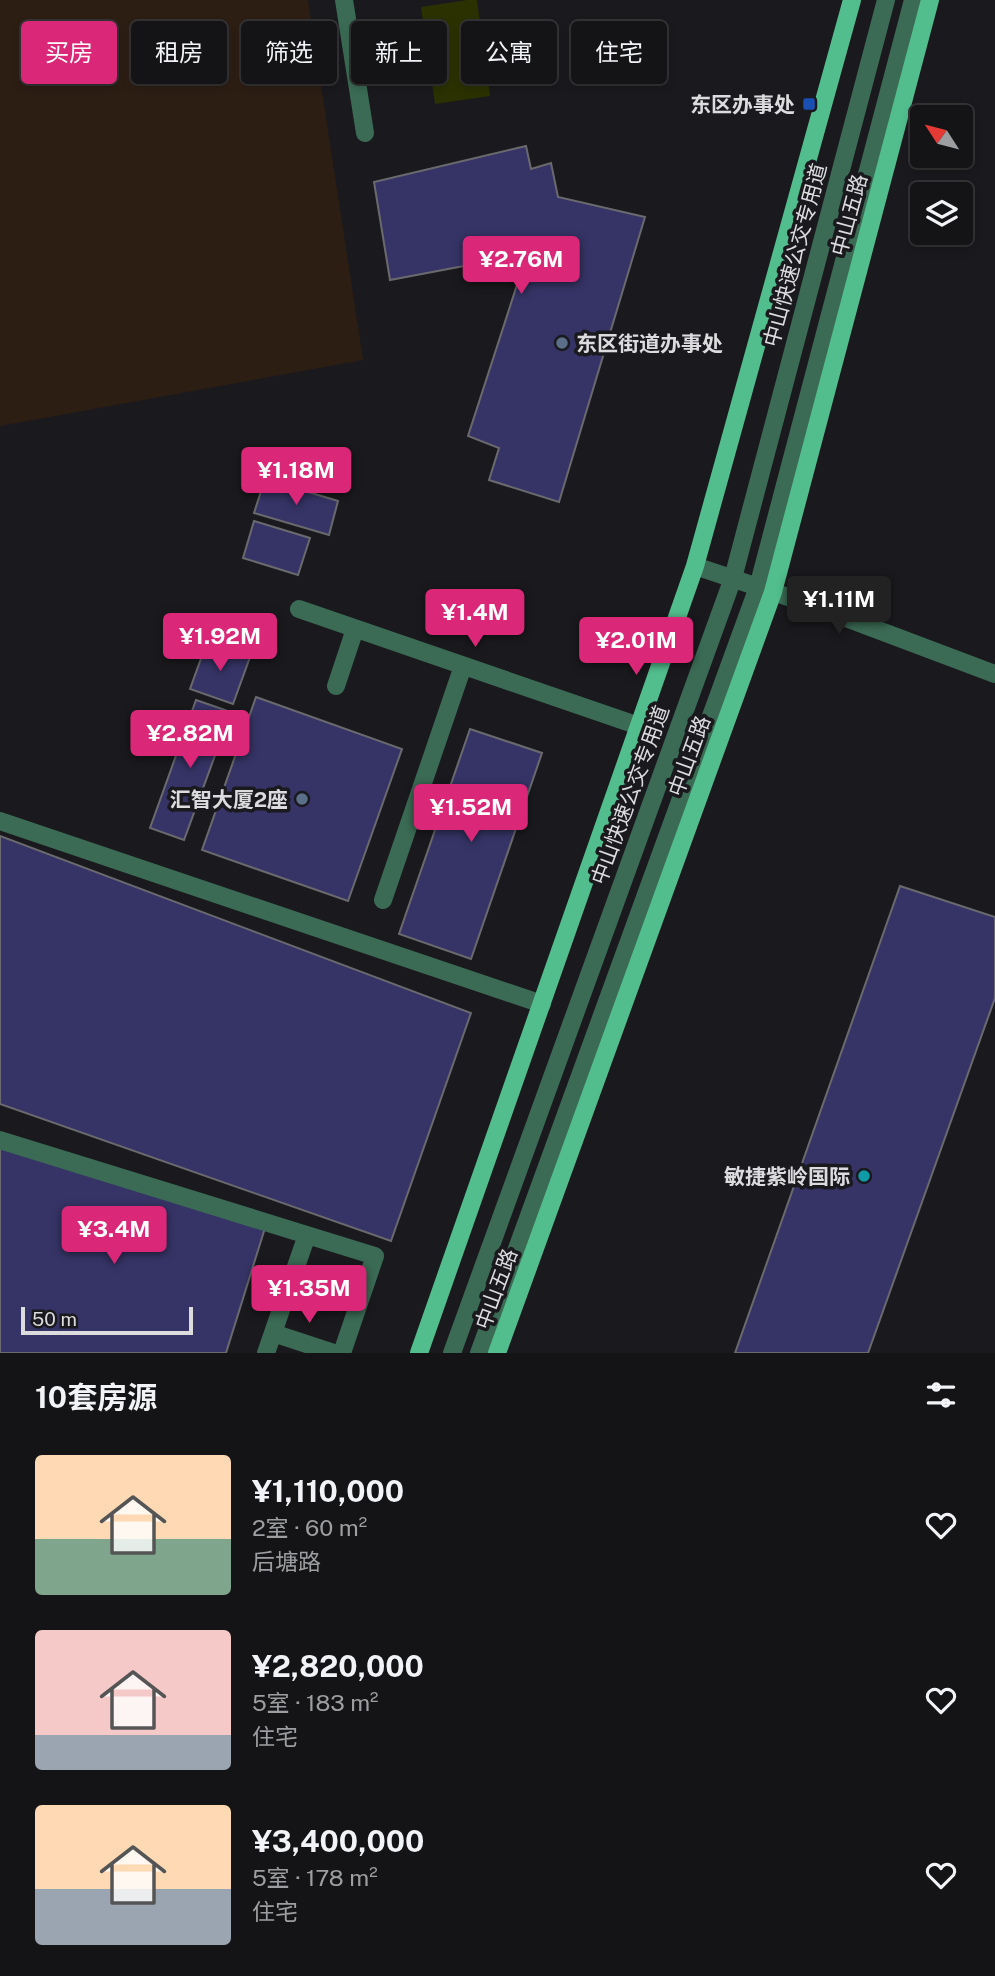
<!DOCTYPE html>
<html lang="zh">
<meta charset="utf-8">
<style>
body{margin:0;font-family:"Public Sans","Noto Sans SC",sans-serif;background:#212123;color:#f1f3f6;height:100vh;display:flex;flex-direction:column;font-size:26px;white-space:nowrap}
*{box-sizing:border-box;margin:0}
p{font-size:23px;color:#9d9ea1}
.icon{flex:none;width:38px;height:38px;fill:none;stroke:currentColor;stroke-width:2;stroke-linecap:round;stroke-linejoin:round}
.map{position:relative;height:1353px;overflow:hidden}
.side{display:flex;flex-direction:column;background:#141416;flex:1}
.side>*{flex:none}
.hud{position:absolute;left:21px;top:21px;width:954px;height:63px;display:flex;gap:14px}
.needle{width:46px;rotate:306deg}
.controls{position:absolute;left:910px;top:105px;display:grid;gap:14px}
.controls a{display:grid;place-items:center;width:63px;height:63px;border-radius:7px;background:#141416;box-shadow:0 4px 10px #0003,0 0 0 2px #333335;font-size:35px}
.scale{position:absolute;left:21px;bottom:18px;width:172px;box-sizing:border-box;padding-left:7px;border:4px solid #dcdcdf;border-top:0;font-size:19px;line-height:24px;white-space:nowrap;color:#dcdcdf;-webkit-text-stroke:5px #1a1a1e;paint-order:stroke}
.price{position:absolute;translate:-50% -60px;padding:0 16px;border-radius:7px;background:#db2777;color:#fff;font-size:23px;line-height:46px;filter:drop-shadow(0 2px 4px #0008)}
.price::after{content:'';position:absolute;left:50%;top:42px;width:21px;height:16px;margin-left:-10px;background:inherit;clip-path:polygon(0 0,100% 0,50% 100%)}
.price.current{background:#222;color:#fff}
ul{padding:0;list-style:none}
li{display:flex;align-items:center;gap:21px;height:175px;padding:0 35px}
li span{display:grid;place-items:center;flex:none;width:196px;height:140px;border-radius:7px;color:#555}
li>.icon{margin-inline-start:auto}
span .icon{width:84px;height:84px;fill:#fffc;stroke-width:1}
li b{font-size:30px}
h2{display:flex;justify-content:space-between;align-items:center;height:84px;padding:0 35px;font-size:30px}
.tag{padding:0 24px;border-radius:7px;background:#141416;box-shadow:0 4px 10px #0003,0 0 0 2px #333335;font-size:24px;line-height:63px}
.tag.current{background:#db2777;color:#fff}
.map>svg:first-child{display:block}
</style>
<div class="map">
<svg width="995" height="1353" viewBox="0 0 995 1353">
<rect width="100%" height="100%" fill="#1a1a1e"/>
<path fill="#2d1e14" d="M0 0H308L363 360 0 426Z"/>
<path fill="#2b3100" d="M467 0H477L490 96 435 104 421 7Z"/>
<path fill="#363466" stroke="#6a6a6e" stroke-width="2" d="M526 146 531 169 551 163 558 197 645 217 559 502 489 480 499 448 468 436 527 254 390 280 374 182Z
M265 479 338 501 329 535 254 513Z
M254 521 310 538 298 575 243 558Z
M207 642 250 657 233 704 190 689Z
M256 697 402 749 348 901 202 850Z
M196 700 231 712 184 840 150 828Z
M470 729 542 753 471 959 399 934Z
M0 836 471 1013 391 1241 0 1104Z
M900 886 995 917V998L868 1353H735Z
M0 1148 265 1228 226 1353H0Z"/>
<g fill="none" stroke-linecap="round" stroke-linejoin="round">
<path stroke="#3b6b54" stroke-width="18" d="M344 0 365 133
M695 566 809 604 995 674
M299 609 639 726
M336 686 355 629
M0 821 542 1004
M383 900 463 666
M0 1140 307 1235 266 1353
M307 1235 375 1256 342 1353
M290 1284 358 1304
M273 1333 334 1353
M452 1353 733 578 886 0
M479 1353 758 587 913 0"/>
<path stroke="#52be8d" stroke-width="18" d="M419 1353 695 566 852 0
M497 1353 773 592 930 0"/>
</g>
<rect fill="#1a4fb4" stroke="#1a1a1e" stroke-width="2.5" x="802" y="97" width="14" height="14" rx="3.5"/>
<g fill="#5c6f8a" stroke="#1a1a1e" stroke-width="2.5">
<circle cx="562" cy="343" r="7"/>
<circle cx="302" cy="799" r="7"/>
</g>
<circle fill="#0f9aa8" stroke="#1a1a1e" stroke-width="2.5" cx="864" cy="1176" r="7"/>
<g text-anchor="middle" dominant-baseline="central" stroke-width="7" stroke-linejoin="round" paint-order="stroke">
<g font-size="21" font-weight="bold" fill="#dcdcdf" stroke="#1a1a1e" text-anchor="end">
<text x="795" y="104">东区办事处</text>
<text x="576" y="343" text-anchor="start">东区街道办事处</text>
<text x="288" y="799">汇智大厦2座</text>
<text x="850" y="1176">敏捷紫岭国际</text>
</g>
<g font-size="21" fill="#dcdcdf" stroke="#1a1a1e">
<text transform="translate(849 215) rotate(-75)">中山五路</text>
<text transform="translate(795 255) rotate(-75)">中山快速公交专用道</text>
<text transform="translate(689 756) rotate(-70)">中山五路</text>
<text transform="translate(630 795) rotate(-70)">中山快速公交专用道</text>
<text transform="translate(496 1289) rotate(-70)">中山五路</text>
</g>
</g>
</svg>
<div class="controls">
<a><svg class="needle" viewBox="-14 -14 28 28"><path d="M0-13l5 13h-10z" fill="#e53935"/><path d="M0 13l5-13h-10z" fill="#9d9ea1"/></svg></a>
<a><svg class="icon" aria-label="layers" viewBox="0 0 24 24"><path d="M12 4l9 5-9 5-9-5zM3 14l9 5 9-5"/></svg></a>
</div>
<div class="scale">50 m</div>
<b class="price" style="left:521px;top:296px">¥2.76M</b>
<b class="price" style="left:296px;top:507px">¥1.18M</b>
<b class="price current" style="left:839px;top:636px">¥1.11M</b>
<b class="price" style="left:475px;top:649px">¥1.4M</b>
<b class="price" style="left:220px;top:673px">¥1.92M</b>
<b class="price" style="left:636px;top:677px">¥2.01M</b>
<b class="price" style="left:190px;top:770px">¥2.82M</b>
<b class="price" style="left:471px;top:844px">¥1.52M</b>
<b class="price" style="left:114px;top:1266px">¥3.4M</b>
<b class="price" style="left:309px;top:1325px">¥1.35M</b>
<div class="hud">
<a class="tag current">买房</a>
<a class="tag">租房</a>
<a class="tag">筛选</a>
<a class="tag">新上</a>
<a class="tag">公寓</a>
<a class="tag">住宅</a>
</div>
</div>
<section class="side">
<h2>10套房源<svg class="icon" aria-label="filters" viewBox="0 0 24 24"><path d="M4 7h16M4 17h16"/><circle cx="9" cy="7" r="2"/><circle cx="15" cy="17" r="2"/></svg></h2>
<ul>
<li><span style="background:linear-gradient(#ffd9b3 60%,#7fa58c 0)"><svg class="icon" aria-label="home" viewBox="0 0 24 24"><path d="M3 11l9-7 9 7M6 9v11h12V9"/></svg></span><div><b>¥1,110,000</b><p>2室 · 60 m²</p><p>后塘路</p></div><svg class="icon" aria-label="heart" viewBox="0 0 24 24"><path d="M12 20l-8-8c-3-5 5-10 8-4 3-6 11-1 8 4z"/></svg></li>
<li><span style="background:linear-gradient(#f6c9c9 75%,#9aa5b1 0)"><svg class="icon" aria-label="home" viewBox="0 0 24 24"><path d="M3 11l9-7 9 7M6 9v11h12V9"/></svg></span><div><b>¥2,820,000</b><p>5室 · 183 m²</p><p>住宅</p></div><svg class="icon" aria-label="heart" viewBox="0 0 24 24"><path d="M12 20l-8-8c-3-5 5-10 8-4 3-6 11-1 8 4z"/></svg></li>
<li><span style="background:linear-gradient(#ffd9b3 60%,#9aa5b1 0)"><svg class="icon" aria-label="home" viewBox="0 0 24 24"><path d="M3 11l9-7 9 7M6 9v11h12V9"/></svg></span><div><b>¥3,400,000</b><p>5室 · 178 m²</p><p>住宅</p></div><svg class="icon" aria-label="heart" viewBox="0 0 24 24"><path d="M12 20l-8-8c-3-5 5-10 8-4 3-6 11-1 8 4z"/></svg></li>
</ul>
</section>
